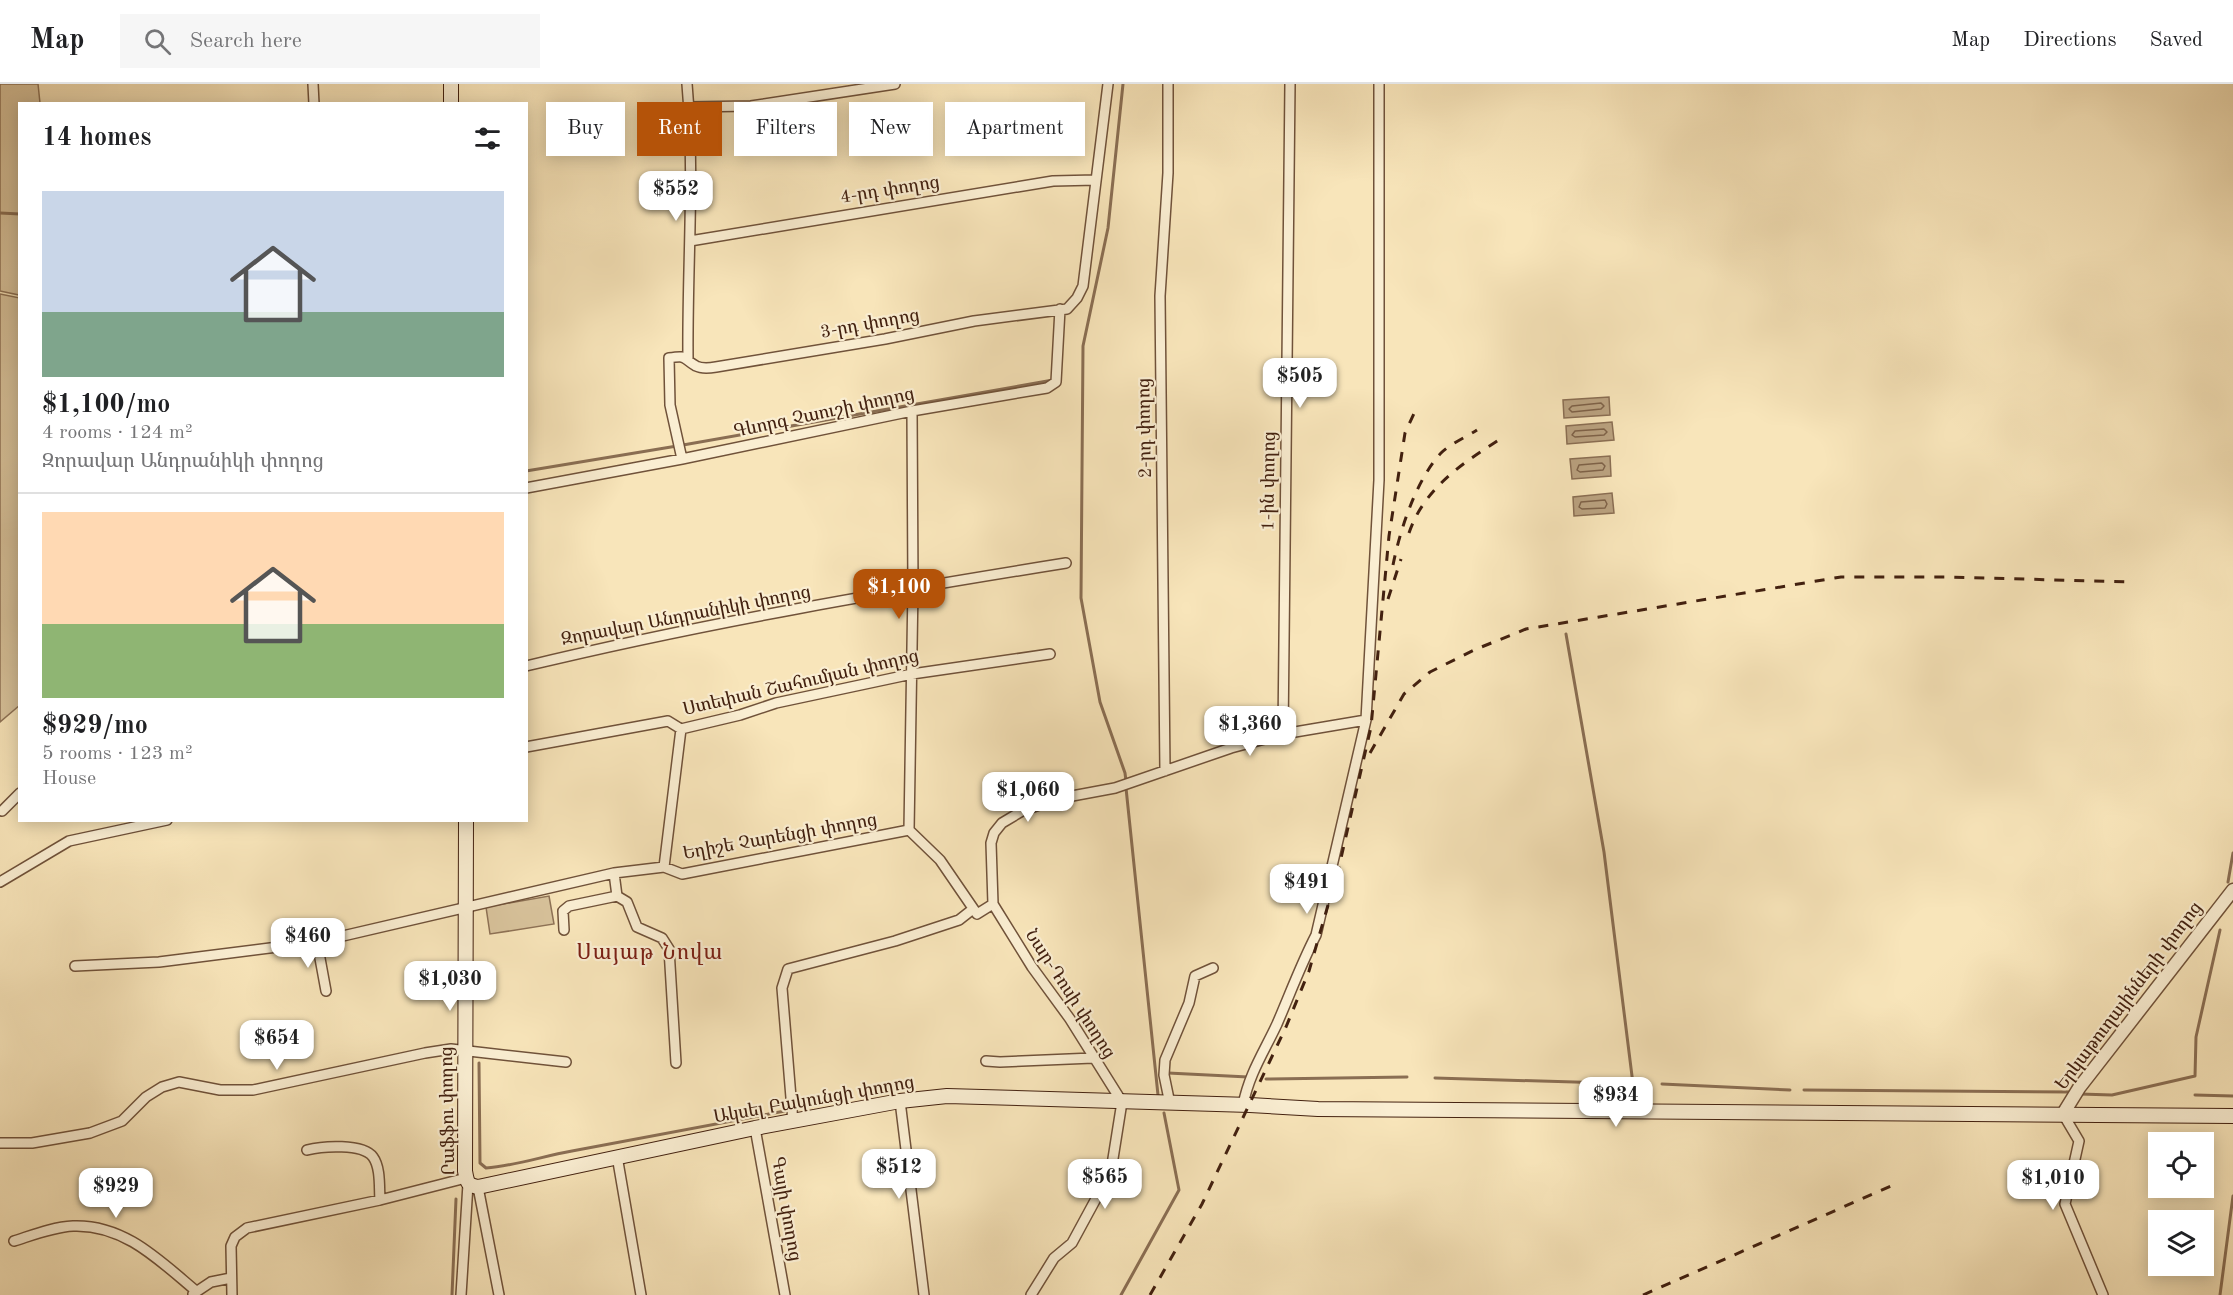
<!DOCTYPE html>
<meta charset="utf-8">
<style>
body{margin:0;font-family:"Old Standard TT","Noto Serif Armenian",serif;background:#f6f6f6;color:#202124;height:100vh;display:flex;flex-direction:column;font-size:22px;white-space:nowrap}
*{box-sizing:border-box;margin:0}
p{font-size:20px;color:#757577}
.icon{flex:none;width:33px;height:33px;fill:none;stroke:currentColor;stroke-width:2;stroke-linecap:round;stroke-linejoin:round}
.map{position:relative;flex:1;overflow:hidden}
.side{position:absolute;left:18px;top:18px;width:510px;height:720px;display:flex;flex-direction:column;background:#fff;border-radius:0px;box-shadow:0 3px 15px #0003}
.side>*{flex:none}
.top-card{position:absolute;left:546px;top:18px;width:570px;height:54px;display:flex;gap:12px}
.fabs{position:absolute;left:2148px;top:1048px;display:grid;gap:12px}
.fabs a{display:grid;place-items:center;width:66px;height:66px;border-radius:0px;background:#fff;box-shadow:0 3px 15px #0003;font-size:30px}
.price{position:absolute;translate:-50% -51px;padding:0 14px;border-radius:12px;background:#fff;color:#222;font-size:20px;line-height:39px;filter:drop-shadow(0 2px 3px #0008)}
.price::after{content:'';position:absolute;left:50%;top:36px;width:18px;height:14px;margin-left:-9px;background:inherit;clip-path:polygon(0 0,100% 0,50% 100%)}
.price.selected{background:#b45309;color:#fff}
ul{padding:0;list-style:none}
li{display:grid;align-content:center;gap:12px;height:318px;padding:0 24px}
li+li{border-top:2px solid #e0e0e0}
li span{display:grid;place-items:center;height:186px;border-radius:0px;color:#555}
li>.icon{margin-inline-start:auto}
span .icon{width:108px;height:108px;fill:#fffc;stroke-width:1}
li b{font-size:26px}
h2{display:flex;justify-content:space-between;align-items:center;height:72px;padding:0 24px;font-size:26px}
.chip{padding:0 21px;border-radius:0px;background:#fff;box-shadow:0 3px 15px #0003;font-size:21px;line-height:54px}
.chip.selected{background:#b45309;color:#fff}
header{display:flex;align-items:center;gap:36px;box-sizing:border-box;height:84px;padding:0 30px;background:#fff;border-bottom:2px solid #e0e0e0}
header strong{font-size:28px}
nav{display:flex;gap:33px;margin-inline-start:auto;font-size:21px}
.search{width:420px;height:54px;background:#f6f6f6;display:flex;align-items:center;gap:15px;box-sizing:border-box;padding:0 21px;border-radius:0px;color:#757577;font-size:22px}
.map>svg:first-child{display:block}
</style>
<header>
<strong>Map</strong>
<div class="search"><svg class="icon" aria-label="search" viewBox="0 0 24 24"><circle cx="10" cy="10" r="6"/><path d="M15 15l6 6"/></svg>Search here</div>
<nav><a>Map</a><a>Directions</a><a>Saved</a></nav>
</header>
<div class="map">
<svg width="2233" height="1211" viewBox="0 0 2233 1211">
<rect width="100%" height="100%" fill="#f8e5ba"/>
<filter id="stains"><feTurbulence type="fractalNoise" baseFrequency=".00333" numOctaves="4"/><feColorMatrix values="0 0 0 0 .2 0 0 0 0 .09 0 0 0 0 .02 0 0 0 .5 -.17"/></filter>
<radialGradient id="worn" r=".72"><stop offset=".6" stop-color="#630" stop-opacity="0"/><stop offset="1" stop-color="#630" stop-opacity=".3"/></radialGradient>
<path fill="#d9c49d" stroke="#8e7256" stroke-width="1.5" d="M0 0H38L40 19 20 20 19 211 0 207Z
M0 210 20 214V621L0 638Z
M549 812 554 840 490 850 486 823Z"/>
<path fill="#baa280" stroke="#8a6e53" stroke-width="1.5" d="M1609 313 1610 331 1564 334 1563 316Z
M1612 338 1614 356 1567 360 1566 342Z
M1610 372 1611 392 1572 395 1570 375Z
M1612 409 1614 429 1574 432 1573 413Z"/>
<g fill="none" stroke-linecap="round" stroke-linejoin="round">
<path stroke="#7e6248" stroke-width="1.5" d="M1601 319 1604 322 1601 325 1572 328 1569 325 1572 322Z
M1604 345 1607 348 1604 351 1575 353 1572 351 1575 347Z
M1602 379 1605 382 1603 386 1580 388 1577 386 1579 381Z
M1605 416 1607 420 1605 424 1582 425 1579 423 1581 418Z"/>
<path stroke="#8a6e53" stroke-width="3" d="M1123 0 1108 144 1083 262 1081 514 1100 618 1125 689 1126 697
M0 129 20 130
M683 361 1053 296
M526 387 677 362
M1566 550 1604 768 1633 1000
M1126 704 1158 1011
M2228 798 2233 769
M479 979 480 1079 486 1084C515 1082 543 1072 572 1067 643 1054 714 1041 785 1027
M1168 989 1248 993
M1435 994 1642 1000
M1266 995 1407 993
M1662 1000 1790 1006
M1804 1006 2071 1008
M2080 1010 2112 1011 2195 992 2196 953 2220 846
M2195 1011 2233 1012
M452 1211 456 1115
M1121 1211 1179 1106 1164 1029
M2220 1211 2233 1112"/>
<g stroke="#70523a" stroke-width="12">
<path id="minor" d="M313 0 314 20
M687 0C695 91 687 183 688 275
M689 23 751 22 895 0
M690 157 1053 97 1096 96
M682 375 670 321 669 274C688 271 682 274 696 282 702 285 710 284 716 283L885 255 974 237 1067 225 1077 214 1083 202 1108 0
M526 404 682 375 912 327 1047 304 1056 298 1060 225
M526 582C704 539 885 508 1066 479
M1283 650 1290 0
M526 663 668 637 681 645 740 631 776 619 912 590 1050 570
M1165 687 1160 212 1168 89V0
M2 727 20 709
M909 746 913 503 912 327
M909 746 940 776 977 830 993 820
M664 783 681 645
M614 789 617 812 627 818 637 843 662 854 669 865 676 979
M0 798 69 757 167 736
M564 846 563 827 569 822 617 812
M317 858 326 907
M75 882 159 878 317 858 614 789 664 783 682 790 909 746
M986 977 1000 978 1093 974
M900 1017 924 1211
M1170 1020 1164 991 1165 976 1189 919 1195 892 1213 884
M1243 1021C1249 990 1264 968 1277 940 1290 910 1301 880 1316 851L1366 636 1379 396V0
M2063 1030 2079 1057 2065 1120 2103 1211
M793 1038 782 904 788 885 895 857 959 836 973 825
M755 1044 785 1211
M0 1059H32L90 1049 122 1037 146 1013 162 1003 179 998 220 1006H253L425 969 451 965 566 978
M307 1066C322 1062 363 1059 373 1073 381 1084 379 1104 380 1116
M617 1072 641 1211
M478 1103 499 1211
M14 1157C33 1151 53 1143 73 1142 124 1140 159 1176 196 1207
M193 1210 211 1198 231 1194
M232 1211 231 1162 235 1153 247 1144 380 1116 466 1094
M461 1211 468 1100
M1031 1211 1054 1174 1072 1159 1111 1087 1122 1018 1070 935 1032 883 993 820 991 759 994 749 1002 739 1022 727 1056 715 1115 704 1231 664 1283 650 1366 636"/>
</g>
<g stroke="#70523a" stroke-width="15">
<path id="tertiary" d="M2063 1030 2079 1004 2233 806"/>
</g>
<g stroke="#432110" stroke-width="16">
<path id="secondary" d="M451 20V0
M466 736 465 1087C467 1098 467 1101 478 1103L755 1044 900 1017 947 1012 1250 1021 1318 1025 2233 1032"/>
</g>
<use href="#minor" stroke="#faeed2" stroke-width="9"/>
<use href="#tertiary" stroke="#faeed2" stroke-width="12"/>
<use href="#secondary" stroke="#faeed2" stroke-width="14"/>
<path stroke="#432110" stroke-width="3" stroke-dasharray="10 10" stroke-linecap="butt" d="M1409 449C1424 404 1464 378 1502 354
M1393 481C1400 446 1416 396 1441 369 1450 360 1466 353 1477 346
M1388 515 1401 475
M1370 669 1404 610 1430 588 1474 566 1526 545 1841 493H1946L2132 498
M1150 1211 1202 1120 1286 943 1309 887 1339 783 1371 643 1389 452 1405 349 1417 323
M1643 1211 1891 1102"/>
</g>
<g text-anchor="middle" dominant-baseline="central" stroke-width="4.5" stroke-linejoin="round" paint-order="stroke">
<g font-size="18" fill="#432110" stroke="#faeed2">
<text transform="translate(890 106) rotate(-9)">4-րդ փողոց</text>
<text transform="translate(870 240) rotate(-10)">3-րդ փողոց</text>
<text transform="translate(824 329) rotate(-12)">Գևորգ Չաուշի փողոց</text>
<text transform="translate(1145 344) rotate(-91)">2-րդ փողոց</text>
<text transform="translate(1269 397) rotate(-89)">1-ին փողոց</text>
<text transform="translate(686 532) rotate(-11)">Զորավար Անդրանիկի փողոց</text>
<text transform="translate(801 599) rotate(-13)">Ստեփան Շահումյան փողոց</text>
<text transform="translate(780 753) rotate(-10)">Եղիշե Չարենցի փողոց</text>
<text transform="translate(1070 910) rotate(57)">Նար-Դոսի փողոց</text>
<text transform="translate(2129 912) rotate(-53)">Երկաթուղայինների փողոց</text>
<text transform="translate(814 1016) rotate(-10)">Ակսել Բակունցի փողոց</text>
<text transform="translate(448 1027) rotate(-91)">Րաֆֆու փողոց</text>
<text transform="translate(786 1125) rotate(80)">Գայի փողոց</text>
</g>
<g font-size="21" letter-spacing="1.5" fill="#7a1f14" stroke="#faeed2">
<text x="650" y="869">Սայաթ Նովա</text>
</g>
</g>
<rect width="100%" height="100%" filter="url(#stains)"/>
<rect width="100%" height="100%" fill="url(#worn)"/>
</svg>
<div class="fabs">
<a><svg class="icon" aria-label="locate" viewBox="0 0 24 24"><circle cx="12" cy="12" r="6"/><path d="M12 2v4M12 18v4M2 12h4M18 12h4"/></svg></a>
<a><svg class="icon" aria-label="layers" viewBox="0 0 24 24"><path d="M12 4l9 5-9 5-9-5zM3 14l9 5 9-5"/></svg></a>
</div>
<b class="price" style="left:676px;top:138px">$552</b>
<b class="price" style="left:1300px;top:325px">$505</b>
<b class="price selected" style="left:899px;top:536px">$1,100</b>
<b class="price" style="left:1250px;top:673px">$1,360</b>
<b class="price" style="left:1028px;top:739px">$1,060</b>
<b class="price" style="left:1307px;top:831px">$491</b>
<b class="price" style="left:308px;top:885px">$460</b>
<b class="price" style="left:450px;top:928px">$1,030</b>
<b class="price" style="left:277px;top:987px">$654</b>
<b class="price" style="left:1616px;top:1044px">$934</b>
<b class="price" style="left:899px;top:1116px">$512</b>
<b class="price" style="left:1105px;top:1126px">$565</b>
<b class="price" style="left:2053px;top:1127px">$1,010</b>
<b class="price" style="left:116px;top:1135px">$929</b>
<div class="top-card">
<a class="chip">Buy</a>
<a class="chip selected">Rent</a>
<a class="chip">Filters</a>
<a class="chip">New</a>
<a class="chip">Apartment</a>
</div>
<section class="side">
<h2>14 homes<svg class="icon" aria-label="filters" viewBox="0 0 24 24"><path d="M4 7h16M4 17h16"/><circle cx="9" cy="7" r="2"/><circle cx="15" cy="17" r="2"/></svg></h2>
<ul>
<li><span style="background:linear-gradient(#c9d6e8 65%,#7fa58c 0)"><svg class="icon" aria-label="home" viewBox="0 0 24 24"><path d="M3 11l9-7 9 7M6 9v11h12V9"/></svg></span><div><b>$1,100/mo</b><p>4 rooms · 124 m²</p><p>Զորավար Անդրանիկի փողոց</p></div></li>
<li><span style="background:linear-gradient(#ffd9b3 60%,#8fb573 0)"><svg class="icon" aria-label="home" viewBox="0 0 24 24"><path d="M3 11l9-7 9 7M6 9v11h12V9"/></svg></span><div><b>$929/mo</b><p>5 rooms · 123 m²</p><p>House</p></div></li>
</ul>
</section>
</div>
